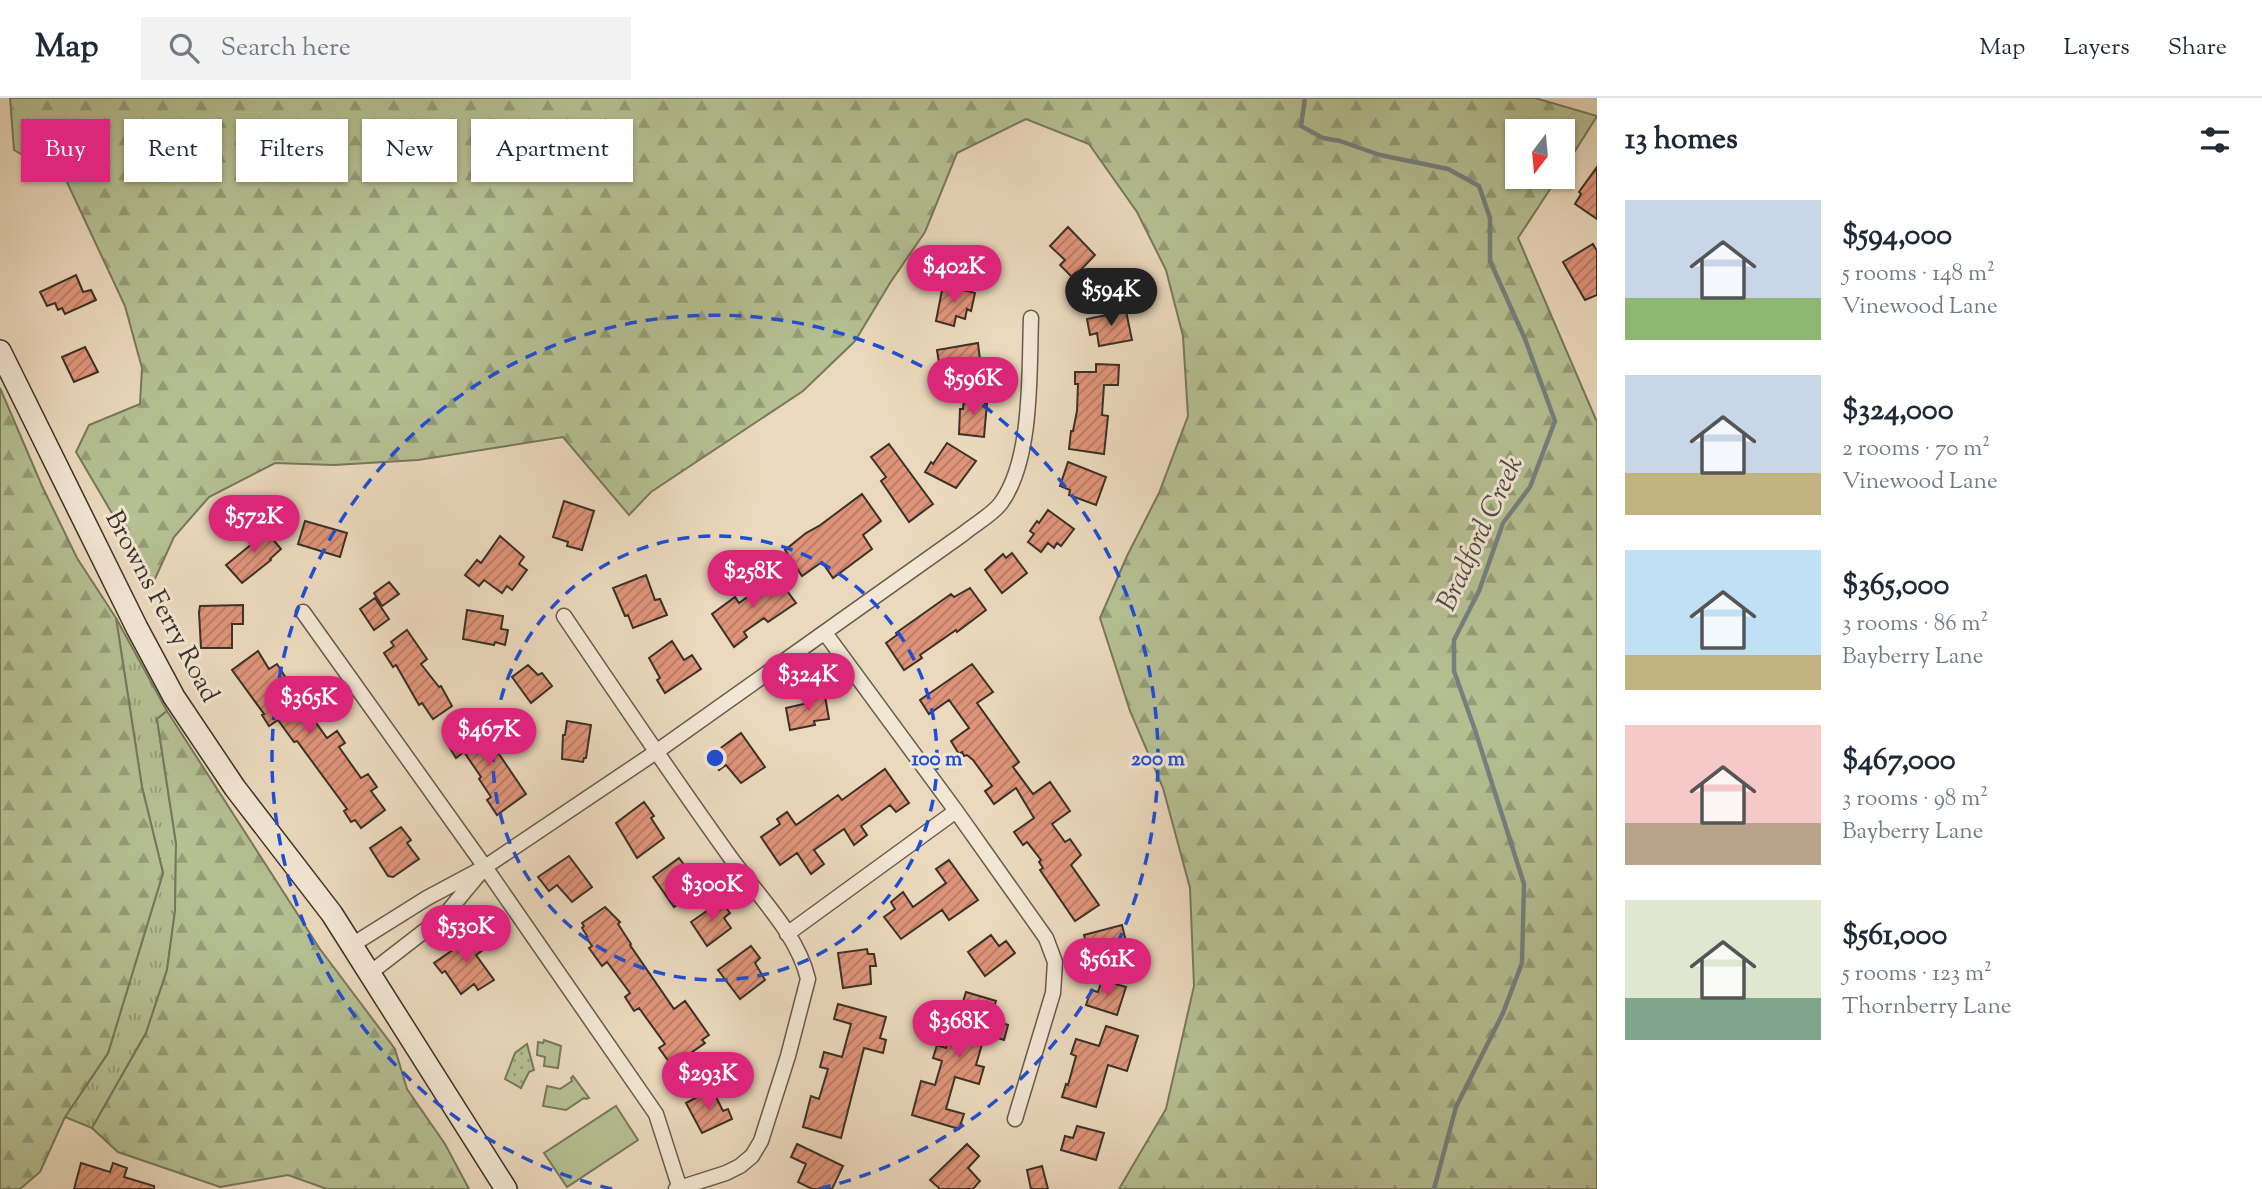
<!DOCTYPE html>
<meta charset="utf-8">
<style>
body{margin:0;font-family:"Sorts Mill Goudy",serif;background:#f2f2f3;color:#1f2937;height:100vh;display:flex;flex-direction:column;font-size:26px;white-space:nowrap}
*{box-sizing:border-box;margin:0}
p{font-size:23px;color:#747a83}
.icon{flex:none;width:38px;height:38px;fill:none;stroke:currentColor;stroke-width:2;stroke-linecap:round;stroke-linejoin:round}
.map{position:relative;flex:1;overflow:hidden}
.drawer{display:flex;flex-direction:column;background:#fff;width:665px}
.drawer>*{flex:none}
.guide{position:absolute;left:21px;top:21px;width:665px;height:63px;display:flex;gap:14px}
.needle{width:46px;rotate:196deg}
.controls{position:absolute;left:1505px;top:21px;display:grid;gap:14px}
.controls a{display:grid;place-items:center;width:70px;height:70px;border-radius:0px;background:#fff;box-shadow:0 2px 5px #0004;font-size:35px}
.price{position:absolute;translate:-50% -60px;padding:0 16px;border-radius:24px;background:#db2777;color:#fff;font-size:23px;line-height:46px;filter:drop-shadow(0 2px 4px #0008)}
.price::after{content:'';position:absolute;left:50%;top:42px;width:21px;height:16px;margin-left:-10px;background:inherit;clip-path:polygon(0 0,100% 0,50% 100%)}
.price.selected{background:#222;color:#fff}
ul{padding:0;list-style:none}
li{display:flex;align-items:center;gap:21px;height:175px;padding:0 28px}
li span{display:grid;place-items:center;flex:none;width:196px;height:140px;border-radius:0px;color:#555}
li>.icon{margin-inline-start:auto}
span .icon{width:84px;height:84px;fill:#fffc;stroke-width:1}
li b{font-size:30px}
h2{display:flex;justify-content:space-between;align-items:center;height:84px;padding:0 28px;font-size:30px}
.pill{padding:0 24px;border-radius:0px;background:#fff;box-shadow:0 2px 5px #0004;font-size:24px;line-height:63px}
.pill.selected{background:#db2777;color:#fff}
header{display:flex;align-items:center;gap:42px;box-sizing:border-box;height:98px;padding:0 35px;background:#fff;border-bottom:2px solid #e0e1e3}
header strong{font-size:33px}
nav{display:flex;gap:38px;margin-inline-start:auto;font-size:24px}
.search{width:490px;height:63px;background:#f2f2f3;display:flex;align-items:center;gap:18px;box-sizing:border-box;padding:0 24px;border-radius:0px;color:#747a83;font-size:26px}
main{display:flex;flex:1;min-height:0}
.map>svg:first-child{display:block}
</style>
<header>
<strong>Map</strong>
<div class="search"><svg class="icon" aria-label="search" viewBox="0 0 24 24"><circle cx="10" cy="10" r="6"/><path d="M15 15l6 6"/></svg>Search here</div>
<nav><a>Map</a><a>Layers</a><a>Share</a></nav>
</header>
<main>
<div class="map">
<svg width="1597" height="1091" viewBox="0 0 1597 1091">
<defs>
<pattern id="grass-tufts" width="24" height="20" patternUnits="userSpaceOnUse" patternTransform="scale(1.75)"><rect width="24" height="20" fill="#b5c093"/><path d="M3 7l-1-3M5 7V3M7 7l1-3M15 17l-1-3M17 17v-4M19 17l1-3" fill="none" stroke="#949d78"/></pattern>
<pattern id="forest-firs" width="22" height="20" patternUnits="userSpaceOnUse" patternTransform="scale(1.75)"><rect width="22" height="20" fill="#b5c093"/><path d="M5 1l3.5 6h-7zM16 11l3.5 6h-7z" fill="#949d78"/></pattern>
<pattern id="park-dots" width="8" height="8" patternUnits="userSpaceOnUse" patternTransform="scale(1.75)"><rect width="8" height="8" fill="#b5c093"/><path d="M2 2h.1M6 6h.1" fill="none" stroke="#949d78" stroke-width="1.8" stroke-linecap="round"/></pattern>
<pattern id="building-hatch" width="6" height="6" patternUnits="userSpaceOnUse" patternTransform="scale(1.75)"><rect width="6" height="6" fill="#df9479"/><path d="M-1 1l2-2M0 6l6-6M5 7l2-2" fill="none" stroke="#b67963"/></pattern>
</defs>
<rect width="100%" height="100%" fill="#ebd9bd"/>
<filter id="stains"><feTurbulence type="fractalNoise" baseFrequency=".00286" numOctaves="4"/><feColorMatrix values="0 0 0 0 .2 0 0 0 0 .09 0 0 0 0 .02 0 0 0 .5 -.17"/></filter>
<radialGradient id="worn" r=".72"><stop offset=".6" stop-color="#630" stop-opacity="0"/><stop offset="1" stop-color="#630" stop-opacity=".3"/></radialGradient>
<path fill="url(#grass-tufts)" stroke="#78785d" stroke-width="2" d="M116 520 167 613 157 621 176 745 175 813 167 872 146 935 92 1030 65 1019 108 955 163 775 142 689Z"/>
<path fill="url(#forest-firs)" stroke="#78785d" stroke-width="2" d="M10 0H1535L1597 18 1563 72V33H1517V79H1558L1518 140 1597 324V1091H1119L1166 1011 1194 888 1190 790 1163 690 1130 613 1100 520 1127 458 1159 395 1188 318 1183 238 1166 172 1137 114 1089 46 1026 21 957 55 925 134 890 185 855 243 803 293 651 394 629 417 563 339 418 362 334 367 275 365 209 399 174 439 153 485 76 354 89 327 140 306 142 270 125 208 66 82 14 52Z
M0 290 42 388 77 460 116 520 142 689 163 775 108 955 65 1019 40 1074 20 1091H0Z
M167 613 320 851 395 951 407 991 445 1046 469 1091H327L288 1077 220 1089 118 1054 92 1030 146 935 167 872 175 813 176 745 157 621Z"/>
<path fill="url(#park-dots)" stroke="#78785d" stroke-width="2" d="M527 946 534 972 529 974 521 990 505 981 515 955Z"/>
<path fill="#b5c093" stroke="#78785d" stroke-width="2" d="M544 942 561 948 558 970 544 968 545 959 537 957 538 944 543 945Z
M573 978 589 1000 586 1001 584 1000 566 1012 543 1008 547 988 560 991 572 983 571 980Z
M616 1008 638 1042 567 1089 544 1055Z"/>
<g fill="none" stroke-linecap="round" stroke-linejoin="round">
<path stroke="#768180" stroke-width="4.5" d="M1305 0 1301 28 1323 40 1340 43 1380 57 1448 71 1479 88 1490 120V163L1525 241 1555 323 1530 389 1503 425 1479 493 1454 542V573L1475 632 1524 786 1522 865 1503 915 1456 1009 1434 1091"/>
</g>
<path fill="url(#building-hatch)" stroke="#3b3127" stroke-width="2" d="M1597 69V121L1575 106 1581 96 1579 94Z
M1068 129 1095 157 1073 180 1060 167 1065 162 1050 148Z
M1593 146 1597 153V197L1585 202 1563 164Z
M76 177 83 194 91 192 96 202 65 216 62 210 58 212 55 205 47 208 40 194Z
M943 187 975 195 971 213 967 211 965 221 956 218 954 228 936 223Z
M1126 213 1132 242 1099 248 1097 235 1090 237 1087 221Z
M978 245 980 262 966 264 969 283 950 286V283L942 284 937 252Z
M85 249 98 274 74 284 62 259Z
M1096 266 1119 267 1118 287H1104L1102 317 1108 318 1104 356 1069 351 1071 333H1073L1077 313 1078 286H1075V274H1096Z
M964 299 985 301V305H987L984 339 959 336 960 311H963Z
M947 345 976 363 956 390 925 374 931 364 933 366Z
M889 346 933 406 909 424 881 383 886 379 871 359Z
M1068 364 1106 379 1096 407 1069 397 1070 392 1060 388Z
M862 396 881 423 863 437 872 451 833 480 822 464 802 478 785 452 806 435 819 428Z
M564 403 594 413 582 452 567 448 568 444 553 439Z
M1048 412 1074 431 1061 448 1057 445 1054 450 1048 445 1041 454 1028 444 1034 436 1030 433 1037 423 1039 425Z
M305 423 347 435 340 459 298 446Z
M261 427 281 451 270 461 271 462 242 485 226 467 253 445 248 439Z
M500 438 524 459 519 466 527 472 512 492 507 488 502 495 484 482 479 488 465 477 477 462 481 465Z
M1012 455 1027 475 1002 495 985 472 1003 456 1006 460Z
M646 477 655 502 660 501 667 517 633 530 628 517 625 518 613 490Z
M776 478 796 505 768 524 764 520 744 534 747 539 734 549 712 516 735 499 739 505Z
M389 484 399 496 382 508 374 495Z
M970 490 986 512 957 534 956 532 920 557 922 560 904 572 886 545 897 537 896 535 951 496 954 499Z
M375 500 389 521 374 532 360 511Z
M243 507V526H232V550H201L199 514 200 508Z
M467 512 503 518 501 531 508 532 505 547 495 544 494 547 463 541Z
M407 532 427 561 421 566 439 589 441 588 452 608 433 621 422 605 419 607 396 567 393 569 384 555 394 548 391 544Z
M672 543 684 562 692 557 701 571 665 595 657 582 660 580 649 560Z
M258 553 269 571 277 566 295 594 305 587 315 600 304 608 327 640 337 633 345 645 339 649 361 680 368 676 377 689 371 693 385 712 361 730 355 722 351 724 344 713 347 711 297 643 294 644 278 622 269 628 262 617 264 616 232 572Z
M972 566 993 594 977 605 1019 664 1013 669 1033 696 1050 684 1070 713 1052 726 1065 744 1070 741 1081 757 1071 767 1099 807 1075 823 1040 772 1043 770 1039 764 1041 762 1027 744 1023 747 1014 734 1034 720 1016 690 994 706 985 693 992 688 973 662 967 657 964 658 962 654 959 656 951 643 969 630 949 602 929 616 920 602Z
M528 567 538 577 542 575 552 588 531 605 512 579Z
M825 598 829 621 814 623 815 627 790 632 786 610 808 605V601Z
M567 623 591 627 586 660H584L583 664 562 661 563 637H565Z
M478 625 526 696 497 717 487 702 491 699 479 681 481 679 464 654 456 660 448 647Z
M741 635 765 669 741 685 726 667 719 672 710 658Z
M885 671 909 705 896 714 890 707 861 728 867 737 854 747 844 731 814 752 824 766 811 776 797 755 780 767 761 739 780 726 777 721 787 714 796 727 838 697 842 702Z
M644 704 654 718 651 720 664 740 637 760 616 725Z
M401 729 411 742 407 745 419 761 393 779 388 778 370 750Z
M569 758 592 789 572 804 557 787 549 793 538 779Z
M679 760 692 777 699 772 708 784 674 809 653 779Z
M949 762 978 802 949 822 942 812 901 841 884 819 895 811 891 804 903 794 913 809 946 785 936 771Z
M721 803 730 815 724 820 731 830 707 848 691 824Z
M605 809 620 824 618 826 631 846 630 847 674 911 685 903 709 937 702 942 705 945 672 968 659 950 665 946 639 910 634 913 625 899 630 895 607 864 602 868 589 850 592 848 586 839 587 838 582 830 584 828 582 825Z
M1122 827 1129 856 1098 863 1095 850 1088 852 1084 837Z
M479 834 489 848 476 857 494 882 478 892 474 886 461 896 445 873 442 875 434 865Z
M991 837 999 848 1006 843 1015 855 985 878 968 854Z
M751 848 760 860 755 865 765 882 740 901 718 872Z
M867 851 868 856H874L876 868H870L871 886 843 890 838 855Z
M1102 882 1126 889 1117 917 1086 907 1091 892 1098 894Z
M966 894 996 903 990 921 1008 927 1004 942 985 936 976 967 984 969 979 986 955 979 946 1011 964 1016 959 1031 912 1017 921 983 935 987 942 963 933 960 937 947 946 950 950 939 952 940Z
M838 906 886 919 880 940 886 942 883 955 864 950 841 1040 803 1029 811 998 819 1001 828 971 820 969 824 954 842 959 851 926 834 921Z
M1106 928 1138 938 1127 973 1108 967 1096 1009 1062 999 1066 986 1068 987 1076 958 1071 956 1076 941 1099 948Z
M712 991 723 1013 728 1011 732 1021 702 1035 686 1005Z
M1077 1028 1104 1035 1096 1062 1061 1052 1065 1038 1073 1040Z
M797 1046 843 1068 832 1091H812L798 1084 806 1066 791 1059Z
M967 1046 979 1058 968 1070 980 1083 973 1091H940L930 1082Z
M81 1065 110 1074 113 1065 127 1070 124 1079 154 1088V1091H74Z
M1042 1068 1048 1091H1031L1027 1072Z"/>
<g fill="none" stroke-linecap="round" stroke-linejoin="round">
<g stroke="#675b4c" stroke-width="17">
<path id="street" d="M303 514 485 769 656 1016 680 1091
M564 518C618 598 672 678 728 756 755 795 797 834 808 881L788 958 761 1043 752 1058 740 1068 726 1075 676 1091
M825 535 956 713 1046 840 1055 864 1053 895 1015 1021
M787 836 956 713
M352 847 427 800 485 769 656 654 963 436C975 426 992 417 1001 405 1033 361 1029 273 1031 220
M370 875 445 817 480 775"/>
</g>
<g stroke="#3b3127" stroke-width="24">
<path id="secondary" d="M0 253 137 530 174 599 235 690 332 816 506 1091"/>
</g>
<use href="#street" stroke="#f2e6d4" stroke-width="14"/>
<use href="#secondary" stroke="#f2e6d4" stroke-width="21"/>
</g>
<g fill="none" stroke="#1d4ed8" stroke-width="3.5" stroke-dasharray="12 9">
<circle cx="715" cy="660" r="222"/>
<path d="M612 1091A443 443 0 1 1 818 1091"/>
</g>
<g text-anchor="middle" dominant-baseline="central" stroke-width="6" stroke-linejoin="round" paint-order="stroke">
<g font-size="26" fill="#3b3127" stroke="#f2e6d4">
<text transform="translate(161 509) rotate(62)">Browns Ferry Road</text>
</g>
<g font-size="28" font-style="italic" fill="#4f4c45" stroke="#f2e6d4">
<text transform="translate(1481 436) rotate(-65)">Bradford Creek</text>
</g>
</g>
<circle cx="715" cy="660" r="10" fill="#1d4ed8" stroke="#f2e6d4" stroke-width="3.5"/>
<g font-size="21" text-anchor="middle" font-weight="bold" fill="#1d4ed8" stroke="#f2e6d4" stroke-width="6" stroke-linejoin="round" paint-order="stroke">
<text x="937" y="667">100 m</text>
<text x="1158" y="667">200 m</text>
</g>
<rect width="100%" height="100%" filter="url(#stains)"/>
<rect width="100%" height="100%" fill="url(#worn)"/>
</svg>
<div class="controls">
<a><svg class="needle" viewBox="-14 -14 28 28"><path d="M0-13l5 13h-10z" fill="#e53935"/><path d="M0 13l5-13h-10z" fill="#747a83"/></svg></a>
</div>
<b class="price" style="left:954px;top:207px">$402K</b>
<b class="price selected" style="left:1111px;top:230px">$594K</b>
<b class="price" style="left:973px;top:319px">$596K</b>
<b class="price" style="left:254px;top:457px">$572K</b>
<b class="price" style="left:753px;top:512px">$258K</b>
<b class="price" style="left:808px;top:615px">$324K</b>
<b class="price" style="left:309px;top:638px">$365K</b>
<b class="price" style="left:489px;top:670px">$467K</b>
<b class="price" style="left:712px;top:825px">$300K</b>
<b class="price" style="left:466px;top:867px">$530K</b>
<b class="price" style="left:1107px;top:900px">$561K</b>
<b class="price" style="left:959px;top:962px">$368K</b>
<b class="price" style="left:708px;top:1014px">$293K</b>
<div class="guide">
<a class="pill selected">Buy</a>
<a class="pill">Rent</a>
<a class="pill">Filters</a>
<a class="pill">New</a>
<a class="pill">Apartment</a>
</div>
</div>
<section class="drawer">
<h2>13 homes<svg class="icon" aria-label="filters" viewBox="0 0 24 24"><path d="M4 7h16M4 17h16"/><circle cx="9" cy="7" r="2"/><circle cx="15" cy="17" r="2"/></svg></h2>
<ul>
<li><span style="background:linear-gradient(#c9d6e8 70%,#8fb573 0)"><svg class="icon" aria-label="home" viewBox="0 0 24 24"><path d="M3 11l9-7 9 7M6 9v11h12V9"/></svg></span><div><b>$594,000</b><p>5 rooms · 148 m²</p><p>Vinewood Lane</p></div></li>
<li><span style="background:linear-gradient(#c9d6e8 70%,#c2b280 0)"><svg class="icon" aria-label="home" viewBox="0 0 24 24"><path d="M3 11l9-7 9 7M6 9v11h12V9"/></svg></span><div><b>$324,000</b><p>2 rooms · 70 m²</p><p>Vinewood Lane</p></div></li>
<li><span style="background:linear-gradient(#bfe0f5 75%,#c2b280 0)"><svg class="icon" aria-label="home" viewBox="0 0 24 24"><path d="M3 11l9-7 9 7M6 9v11h12V9"/></svg></span><div><b>$365,000</b><p>3 rooms · 86 m²</p><p>Bayberry Lane</p></div></li>
<li><span style="background:linear-gradient(#f6c9c9 70%,#b9a48a 0)"><svg class="icon" aria-label="home" viewBox="0 0 24 24"><path d="M3 11l9-7 9 7M6 9v11h12V9"/></svg></span><div><b>$467,000</b><p>3 rooms · 98 m²</p><p>Bayberry Lane</p></div></li>
<li><span style="background:linear-gradient(#dfe7d0 70%,#7fa58c 0)"><svg class="icon" aria-label="home" viewBox="0 0 24 24"><path d="M3 11l9-7 9 7M6 9v11h12V9"/></svg></span><div><b>$561,000</b><p>5 rooms · 123 m²</p><p>Thornberry Lane</p></div></li>
</ul>
</section>
</main>
